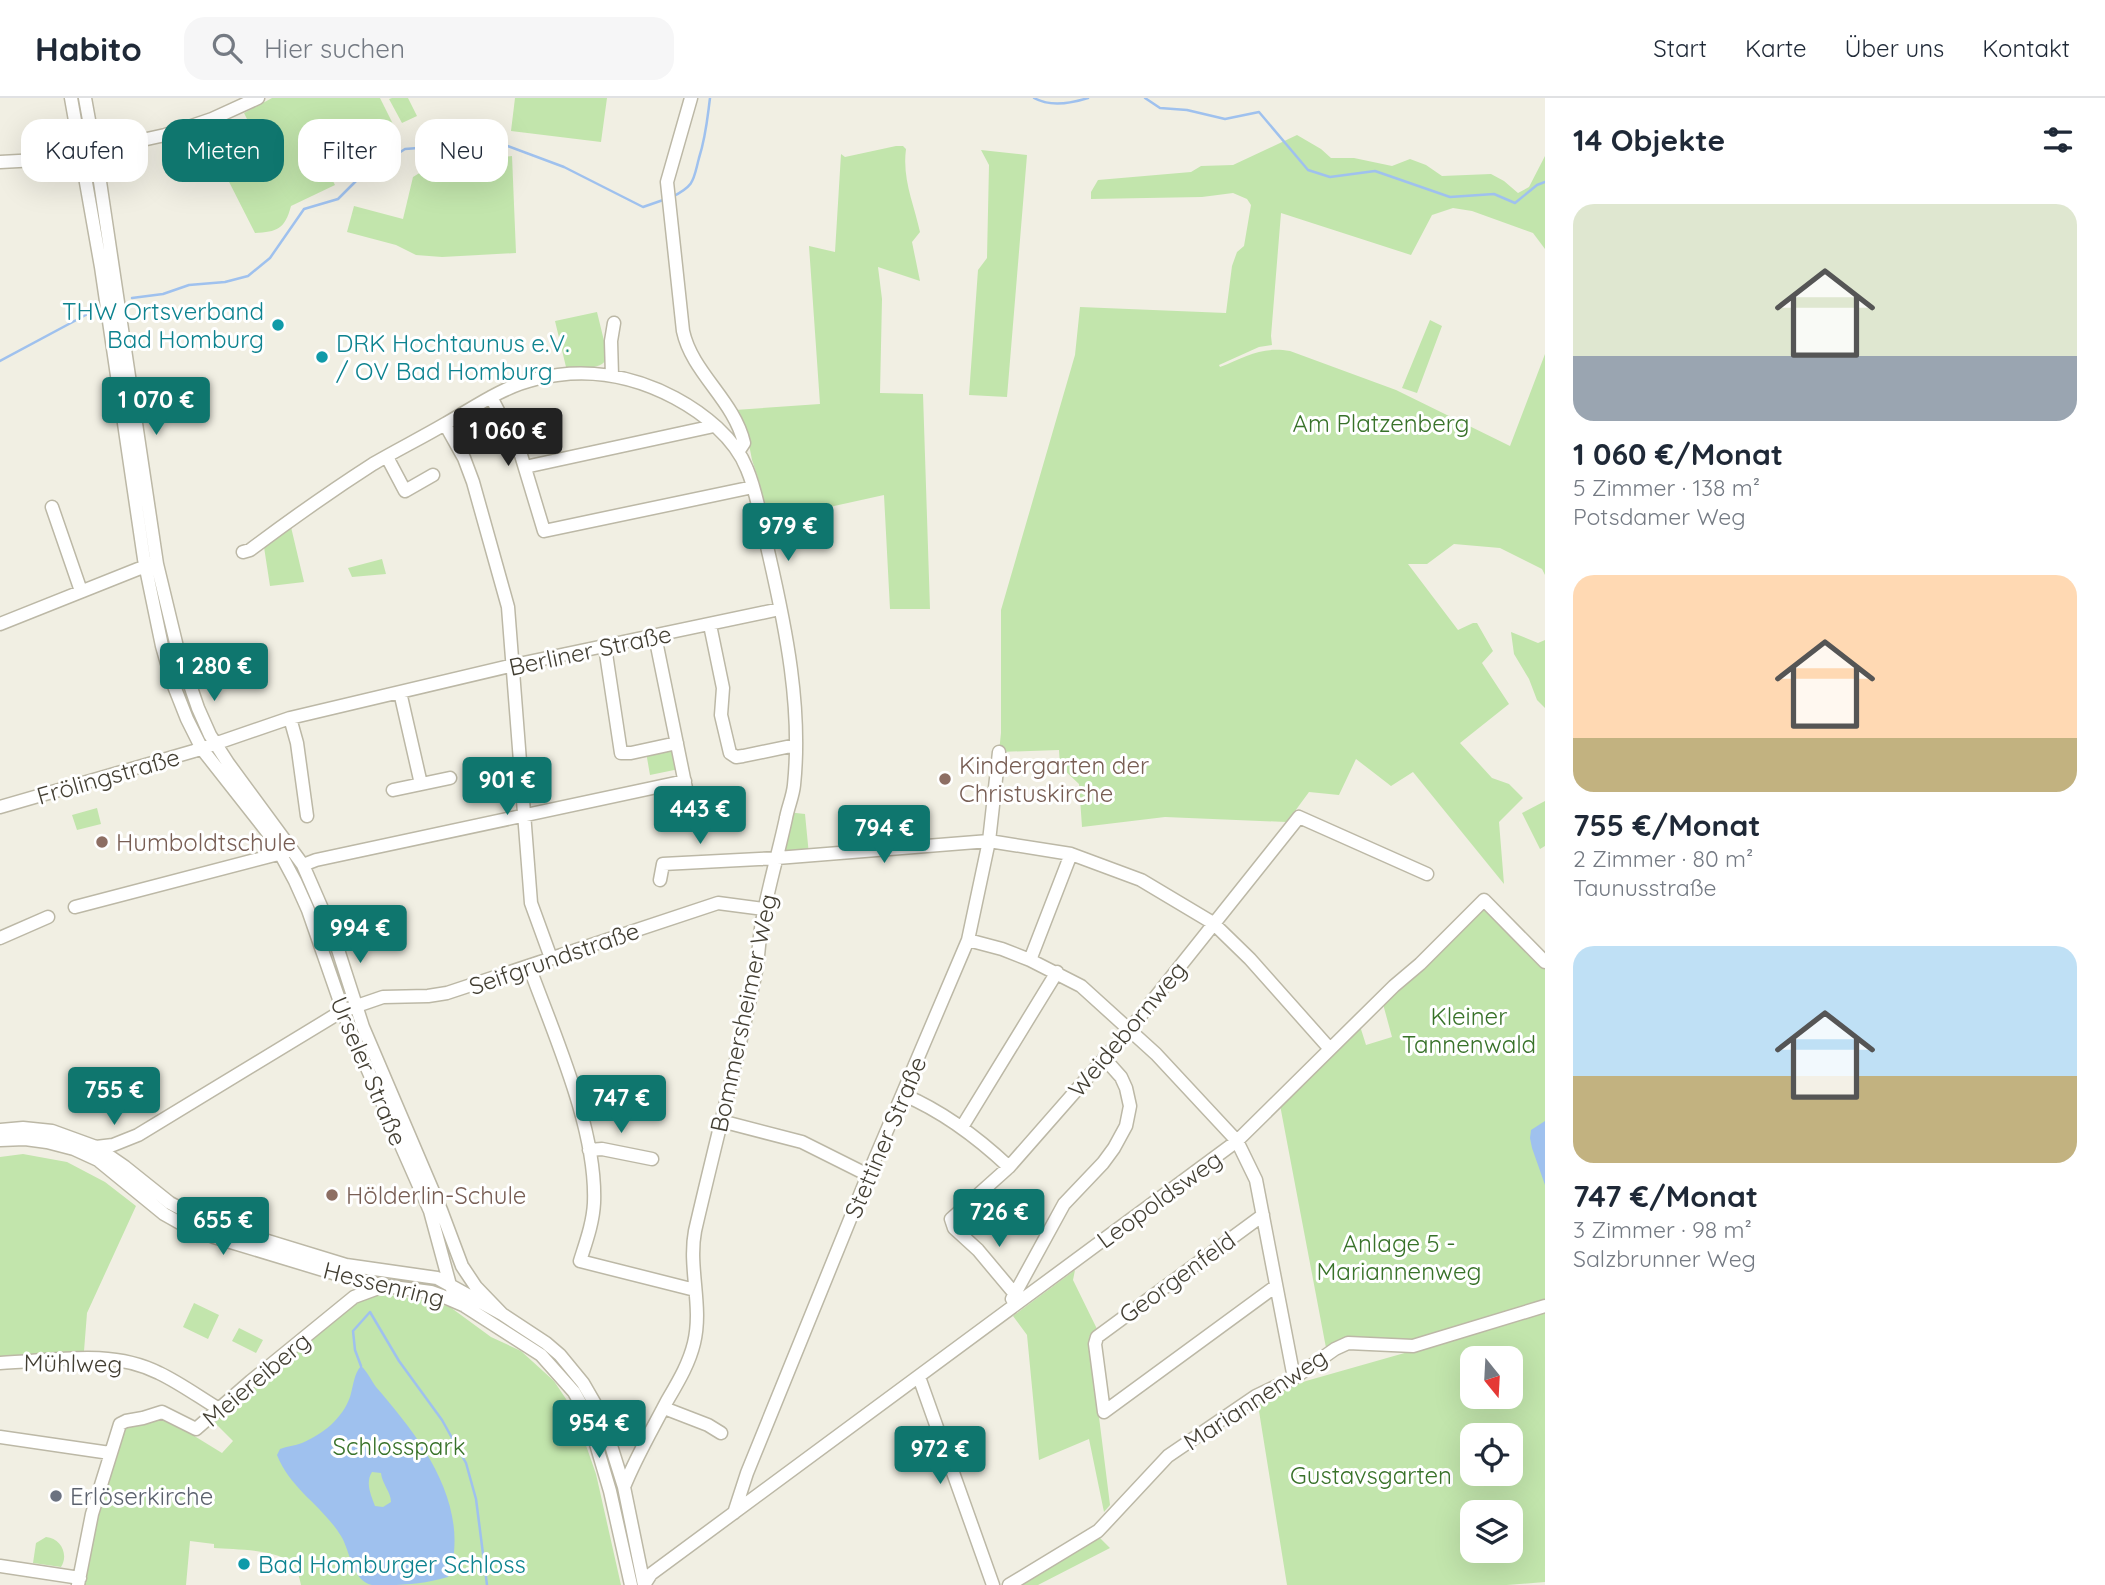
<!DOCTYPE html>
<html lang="de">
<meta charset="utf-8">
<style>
body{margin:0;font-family:Quicksand,sans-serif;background:#f6f6f7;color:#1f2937;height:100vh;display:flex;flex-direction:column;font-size:26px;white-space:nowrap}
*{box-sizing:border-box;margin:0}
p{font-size:23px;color:#747a83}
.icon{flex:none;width:38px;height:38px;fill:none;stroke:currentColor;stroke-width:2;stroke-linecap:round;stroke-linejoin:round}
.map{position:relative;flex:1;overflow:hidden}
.sheet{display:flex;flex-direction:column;background:#fff;width:560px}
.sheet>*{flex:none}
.hud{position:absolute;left:21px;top:21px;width:665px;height:63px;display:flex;gap:14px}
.needle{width:46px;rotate:162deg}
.tools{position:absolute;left:1460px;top:1248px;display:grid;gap:14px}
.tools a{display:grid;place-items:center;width:63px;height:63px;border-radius:14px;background:#fff;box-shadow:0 7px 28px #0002;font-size:35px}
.price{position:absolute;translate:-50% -60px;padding:0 16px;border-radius:7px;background:#0f766e;color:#fff;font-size:23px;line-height:46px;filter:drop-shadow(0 2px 4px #0008)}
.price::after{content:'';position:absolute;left:50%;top:42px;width:21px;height:16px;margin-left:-10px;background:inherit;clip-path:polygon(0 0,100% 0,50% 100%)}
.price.selected{background:#222;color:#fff}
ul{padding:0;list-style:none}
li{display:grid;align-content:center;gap:14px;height:371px;padding:0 28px}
li span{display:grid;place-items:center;height:217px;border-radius:21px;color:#555}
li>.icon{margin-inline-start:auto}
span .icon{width:126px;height:126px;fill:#fffc;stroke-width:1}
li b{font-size:30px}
h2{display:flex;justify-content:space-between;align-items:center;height:84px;padding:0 28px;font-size:30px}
.tag{padding:0 24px;border-radius:21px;background:#fff;box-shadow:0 7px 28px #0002;font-size:24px;line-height:63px}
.tag.selected{background:#0f766e;color:#fff}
header{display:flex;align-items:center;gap:42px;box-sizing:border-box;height:98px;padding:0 35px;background:#fff;border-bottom:2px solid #e0e1e3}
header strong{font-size:33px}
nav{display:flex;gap:38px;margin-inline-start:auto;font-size:24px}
.search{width:490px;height:63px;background:#f6f6f7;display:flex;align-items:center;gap:18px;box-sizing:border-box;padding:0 24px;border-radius:21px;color:#747a83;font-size:26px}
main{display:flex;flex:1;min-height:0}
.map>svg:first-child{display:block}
</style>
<header>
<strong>Habito</strong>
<div class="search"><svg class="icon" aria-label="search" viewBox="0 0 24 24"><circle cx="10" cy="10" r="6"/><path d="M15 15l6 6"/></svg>Hier suchen</div>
<nav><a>Start</a><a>Karte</a><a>Über uns</a><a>Kontakt</a></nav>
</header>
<main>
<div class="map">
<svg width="1545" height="1487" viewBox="0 0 1545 1487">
<rect width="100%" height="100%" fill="#f1efe3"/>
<path fill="#c2e5ac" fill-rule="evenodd" d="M272 0H380L401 42 330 77 335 87 291 108C285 131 277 134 255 135L222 70 252 31 244 15Z
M392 0H408L417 18 402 25 389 1Z
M515 0H607L601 44 511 33Z
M1297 37 1321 51 1331 60H1354L1392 68 1410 61 1426 67 1442 78 1491 76 1504 83 1518 95 1529 89 1545 58V151L1533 135 1472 113 1453 110 1432 117 1411 157 1281 115 1271 238 1272 247 1259 249 1219 267 1220 269C1246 259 1261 248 1290 253L1396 292 1510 348 1545 256V477L1542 471 1500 450 1454 446 1427 466H1408L1458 532 1473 525H1477L1493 553 1482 565 1509 606 1460 645 1492 680 1509 686 1523 700 1499 724 1504 786 1413 674 1391 688 1356 661 1339 697 1309 694 1287 724 1165 719 1082 729 1079 686 1060 668 1059 652 999 654 1001 635V512L1075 257 1080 209 1226 215 1232 168 1237 154 1244 148 1251 107 1247 101 1233 95 1202 99 1091 101V94L1098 82 1191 74 1201 68 1233 67Z
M896 48H903L906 51C902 81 914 106 920 134L912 144 920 183 878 169 882 201 880 295 923 296 930 511H890L884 397 766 423 759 383 752 362 747 336 735 312 820 306 809 148 835 154 841 56 845 59Z
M981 52 1027 57 1007 299 969 297 978 172 987 160 989 67Z
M512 58 516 155 442 159 416 157 396 147 347 134 354 108 403 121 413 79C427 70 444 61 461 65V63Z
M597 214 607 255C607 275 581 268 566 269L555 223Z
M1430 222 1442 228 1417 295 1402 290Z
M291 429 304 484 270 488 264 449Z
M382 461 386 476 352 479 348 470Z
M1511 534 1538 545 1545 542V610L1537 602 1529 581 1514 556Z
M668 649 676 654 679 671 650 677 646 654Z
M1545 703V748L1540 751 1522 715Z
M97 710 101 726 77 732 72 717Z
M787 714 805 716 809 757 777 760Z
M1485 806 1545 867V1208L1413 1248 1348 1245 1327 1255 1280 1007 1360 928 1366 947 1392 939 1383 906 1425 870Z
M23 1056 67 1064 105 1084 136 1108 87 1215 84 1253 0 1259V1059Z
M1075 1172 1073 1182 1098 1233 1089 1239 1110 1407 1104 1414 1089 1341 1039 1362 1027 1237 1013 1218Z
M375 1195 424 1202 450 1209 491 1239 521 1253 554 1283 574 1313 596 1376 621 1487H301C300 1482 298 1475 296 1470 282 1450 236 1452 214 1450V1446L190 1443 186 1487H82L97 1415 122 1330 158 1318 183 1331 222 1355 233 1343 213 1323 254 1287 351 1209Z
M194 1205 219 1217 208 1241 183 1229Z
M1545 1215V1484L1507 1487H1287L1258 1307 1283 1292 1306 1283ZM1472 1260H1510V1298H1472ZM1472 1337H1510V1376H1472ZM1472 1414H1510V1452H1472Z
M239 1230 263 1242 256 1255 232 1243Z
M46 1439C61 1440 69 1457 61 1469L33 1465 36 1445Z
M1099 1439 1110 1450 1038 1487H1018Z"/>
<path fill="#9fc1ee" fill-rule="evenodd" d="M1545 1023V1087L1532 1050 1530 1040 1531 1032Z
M361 1268C367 1273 371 1282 376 1289 415 1334 460 1391 454 1454 453 1464 453 1471 448 1479 427 1485 409 1487 388 1487 383 1487 377 1487 372 1487 352 1483 350 1452 341 1438 322 1407 291 1392 277 1357L280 1351C287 1348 295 1348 302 1345 323 1336 342 1321 350 1299 353 1289 354 1275 361 1268ZM372 1374 381 1375C382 1386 391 1394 391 1404L383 1409 375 1408C371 1397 365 1385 372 1374Z"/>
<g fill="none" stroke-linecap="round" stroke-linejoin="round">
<path stroke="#9fc1ee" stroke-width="2.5" d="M1034 0C1050 9 1072 5 1088 0
M1145 0 1160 10 1187 12 1225 21 1259 14 1308 72 1330 79 1375 73 1450 99 1494 96 1515 105 1537 87 1545 84
M672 99C695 87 693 83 699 60 706 38 707 23 710 0
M132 200 163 196 189 187 225 184 248 178 270 160 304 111 338 101 356 83 368 67 391 60 405 51 418 50 442 32 453 28 483 44 505 47 564 69 643 109 666 101
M0 263 95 212
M361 1268 355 1252 353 1233 370 1214 399 1263 442 1322 466 1365 476 1401 487 1487"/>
<g stroke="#bcb8a6" stroke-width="15">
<path id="minor" d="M71 0 101 169 144 461 162 548 172 583 187 621 202 651 272 740 295 783 308 812 348 927 430 1113 450 1187 457 1200 463 1207
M85 0 99 77 157 466 177 549 198 610 210 637 228 665 303 767 333 836 363 929 441 1112 462 1168 476 1189 502 1216
M691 0 667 84 683 233C692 275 734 302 744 345L738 354
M0 64 56 61 165 37 212 21 258 0
M612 278 611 243 614 225
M491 299 521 357 544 433 753 389
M445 326 464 360 473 384 508 509 531 805 551 860
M387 359 405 393 433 377
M525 369 714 328
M52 409 81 493
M243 454 250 452C290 422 331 393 373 366 397 352 421 340 445 326 475 309 502 289 536 281 584 269 632 277 675 300 703 315 735 340 747 371 758 397 762 428 769 457 786 531 802 610 794 687 793 698 788 709 786 720 779 753 769 786 763 819 759 837 759 856 756 873 738 960 715 1046 695 1133 688 1170 703 1208 694 1245 689 1266 678 1284 667 1303 652 1332 636 1359 624 1389
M0 526 138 471 153 467
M710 527 723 590 721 617 730 655 736 659 743 658 796 647
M655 538 690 710
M605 549 621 655H631L677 645
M400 594 421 686
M290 620 297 645 307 718
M393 692 450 680
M0 709 194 653 290 620 514 567 780 511
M303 767 316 762 685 683
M660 782 663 766 777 760 989 743 1071 756 1141 782 1213 825 1250 861 1330 951
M75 809 286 754
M0 840 48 819
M968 842 1002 851 1030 862 1081 888 1156 956 1237 1043 1256 1082 1294 1280
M1030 862 1071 756
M529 868C554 937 597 1031 594 1105 593 1125 586 1144 580 1163L695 1192
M904 997C944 1014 977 1039 1009 1069
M721 1023 802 1044 868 1077
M962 1029 1057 874
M0 1032 23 1030 52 1033 96 1049 125 1069 170 1105 206 1124 346 1167 437 1180 502 1216 546 1245 560 1257 583 1285 598 1311 608 1338 624 1389 644 1487
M0 1042 25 1041 47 1044 74 1051 98 1062 164 1116 180 1125 214 1139 343 1178 385 1188 431 1194 442 1198 463 1207 541 1257 574 1294 588 1319 610 1393 631 1487
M96 1049 113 1047 138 1037 342 913 383 899 428 898 447 895 718 805 764 811
M589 1052 602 1051 652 1061
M1263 1117 1097 1239 1095 1246 1104 1314 1276 1188
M1014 1195 978 1152 954 1130 951 1121 1009 1069 1130 931 1299 719 1427 776
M1012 1201 1064 1106 1103 1065 1114 1050 1126 1028 1130 1008 1126 990 1121 979 1104 960
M0 1265C53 1263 110 1250 159 1275 180 1285 199 1299 219 1311
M919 1279 993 1487
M664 1310 708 1327 721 1335
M0 1339 110 1355
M734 1415 747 1375 868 1077 968 842 989 743 999 654
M0 1468 80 1480
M78 1487 92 1416 120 1326 126 1323 143 1320 162 1314 196 1331 251 1283 354 1199 381 1189
M644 1487 651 1476 1237 1043 1394 888 1420 866 1484 802 1545 864
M1009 1487 1098 1433 1168 1358 1256 1298 1294 1280 1335 1251 1348 1245 1413 1248 1545 1208"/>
</g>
<use href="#minor" stroke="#fff" stroke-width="12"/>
</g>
<g fill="#0f9aa8" stroke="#fff" stroke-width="2.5">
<circle cx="278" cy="227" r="7"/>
<circle cx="322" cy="259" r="7"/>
<circle cx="244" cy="1466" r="7"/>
</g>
<g fill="#8d6e63" stroke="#fff" stroke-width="2.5">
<circle cx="945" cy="681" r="7"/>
<circle cx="102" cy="744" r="7"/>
<circle cx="332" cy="1097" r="7"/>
</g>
<circle fill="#6b7280" stroke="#fff" stroke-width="2.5" cx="56" cy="1398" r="7"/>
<g text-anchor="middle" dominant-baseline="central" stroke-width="6" stroke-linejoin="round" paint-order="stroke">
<g font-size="24" fill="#0d838f" stroke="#fff" text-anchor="start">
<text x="264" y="213" text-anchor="end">THW Ortsverband<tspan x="264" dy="28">Bad Homburg</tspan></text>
<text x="336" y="245">DRK Hochtaunus e.V.<tspan x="336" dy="28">/ OV Bad Homburg</tspan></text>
<text x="258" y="1466">Bad Homburger Schloss</text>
</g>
<g font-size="24" fill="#387229" stroke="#fff">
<text x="1381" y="325">Am Platzenberg</text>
<text x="1469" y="918">Kleiner<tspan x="1469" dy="28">Tannenwald</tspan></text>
<text x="1399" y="1145">Anlage 5 -<tspan x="1399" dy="28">Mariannenweg</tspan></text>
<text x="399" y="1348">Schlosspark</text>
<text x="1371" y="1377">Gustavsgarten</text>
</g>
<g font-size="24" fill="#433f33" stroke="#fff">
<text transform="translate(590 552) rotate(-12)">Berliner Straße</text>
<text transform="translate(108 678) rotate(-16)">Frölingstraße</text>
<text transform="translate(554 860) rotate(-19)">Seifgrundstraße</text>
<text transform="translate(743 915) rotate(-78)">Bommersheimer Weg</text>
<text transform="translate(1127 931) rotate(-50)">Weidebornweg</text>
<text transform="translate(369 973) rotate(67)">Urseler Straße</text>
<text transform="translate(885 1039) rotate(-67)">Stettiner Straße</text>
<text transform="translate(1159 1101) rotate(-36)">Leopoldsweg</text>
<text transform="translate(1177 1179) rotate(-36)">Georgenfeld</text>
<text transform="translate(384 1186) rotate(14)">Hessenring</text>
<text transform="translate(73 1265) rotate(1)">Mühlweg</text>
<text transform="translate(256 1281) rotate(-40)">Meiereiberg</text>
<text transform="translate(1255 1301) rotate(-33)">Mariannenweg</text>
</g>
<g font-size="24" fill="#785e54" stroke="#fff" text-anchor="start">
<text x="959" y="667">Kindergarten der<tspan x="959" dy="28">Christuskirche</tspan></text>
<text x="116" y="744">Humboldtschule</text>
<text x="346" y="1097">Hölderlin-Schule</text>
</g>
<g font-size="24" fill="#5b616d" stroke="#fff" text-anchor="start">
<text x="70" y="1398">Erlöserkirche</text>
</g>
</g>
</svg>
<div class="tools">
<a><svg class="needle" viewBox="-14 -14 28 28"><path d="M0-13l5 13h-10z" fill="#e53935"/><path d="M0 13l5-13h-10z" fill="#747a83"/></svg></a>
<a><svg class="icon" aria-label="locate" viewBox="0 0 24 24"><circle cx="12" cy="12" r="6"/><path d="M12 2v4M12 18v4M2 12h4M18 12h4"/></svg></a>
<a><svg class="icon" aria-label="layers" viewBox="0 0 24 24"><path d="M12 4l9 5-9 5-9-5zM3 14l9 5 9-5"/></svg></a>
</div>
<b class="price" style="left:156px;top:339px">1 070 €</b>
<b class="price selected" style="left:508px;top:370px">1 060 €</b>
<b class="price" style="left:788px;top:465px">979 €</b>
<b class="price" style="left:214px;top:605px">1 280 €</b>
<b class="price" style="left:507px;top:719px">901 €</b>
<b class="price" style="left:700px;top:748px">443 €</b>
<b class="price" style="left:884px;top:767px">794 €</b>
<b class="price" style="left:360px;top:867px">994 €</b>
<b class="price" style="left:114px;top:1029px">755 €</b>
<b class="price" style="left:621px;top:1037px">747 €</b>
<b class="price" style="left:999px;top:1151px">726 €</b>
<b class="price" style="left:223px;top:1159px">655 €</b>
<b class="price" style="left:599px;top:1362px">954 €</b>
<b class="price" style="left:940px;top:1388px">972 €</b>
<div class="hud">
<a class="tag">Kaufen</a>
<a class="tag selected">Mieten</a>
<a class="tag">Filter</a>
<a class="tag">Neu</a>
</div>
</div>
<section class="sheet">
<h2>14 Objekte<svg class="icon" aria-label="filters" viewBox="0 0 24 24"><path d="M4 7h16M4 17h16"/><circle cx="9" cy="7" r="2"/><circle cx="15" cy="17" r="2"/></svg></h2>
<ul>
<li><span style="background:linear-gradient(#dfe7d0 70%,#9aa5b1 0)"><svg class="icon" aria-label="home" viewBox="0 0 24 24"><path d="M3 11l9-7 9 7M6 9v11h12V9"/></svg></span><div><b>1 060 €/Monat</b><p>5 Zimmer · 138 m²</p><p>Potsdamer Weg</p></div></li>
<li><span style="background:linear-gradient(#ffd9b3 75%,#c2b280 0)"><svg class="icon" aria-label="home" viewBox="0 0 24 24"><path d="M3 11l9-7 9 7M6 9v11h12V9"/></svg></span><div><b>755 €/Monat</b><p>2 Zimmer · 80 m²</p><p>Taunusstraße</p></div></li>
<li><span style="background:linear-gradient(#bfe0f5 60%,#c2b280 0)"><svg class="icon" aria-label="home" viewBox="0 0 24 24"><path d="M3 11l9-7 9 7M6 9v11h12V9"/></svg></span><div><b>747 €/Monat</b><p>3 Zimmer · 98 m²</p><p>Salzbrunner Weg</p></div></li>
</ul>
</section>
</main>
